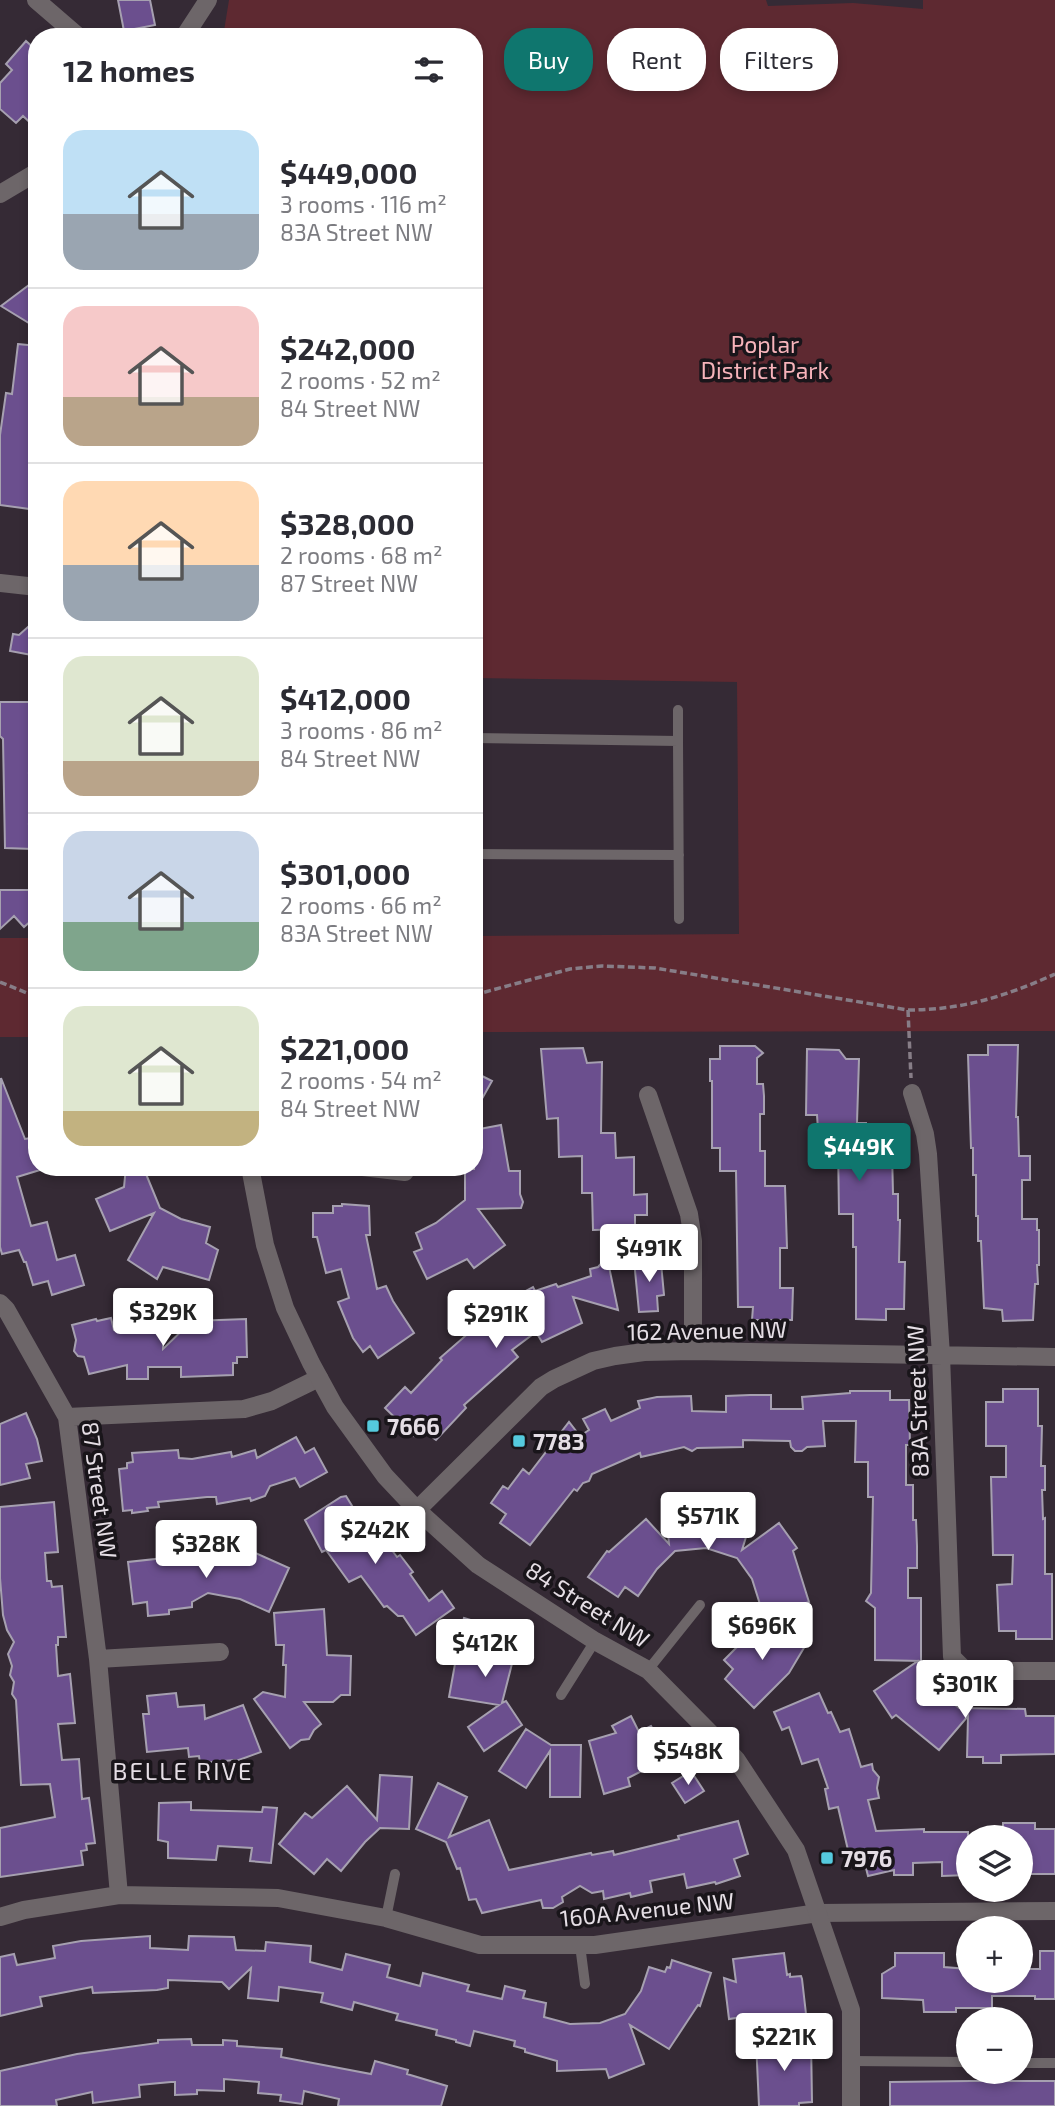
<!DOCTYPE html>
<meta charset="utf-8">
<style>
body{margin:0;font-family:"Exo 2",sans-serif;background:#f7f7f7;color:#2b2b33;height:100vh;display:flex;flex-direction:column;font-size:26px;white-space:nowrap}
*{box-sizing:border-box;margin:0}
p{font-size:23px;color:#7c7c81}
.icon{flex:none;width:38px;height:38px;fill:none;stroke:currentColor;stroke-width:2;stroke-linecap:round;stroke-linejoin:round}
.map{position:relative;flex:1;overflow:hidden}
.details{position:absolute;left:28px;top:28px;width:455px;height:1148px;display:flex;flex-direction:column;background:#fff;border-radius:28px;box-shadow:0 4px 10px #0003}
.details>*{flex:none}
.top-card{position:absolute;left:504px;top:28px;width:444px;height:63px;display:flex;gap:14px}
.buttons{position:absolute;left:956px;top:1825px;display:grid;gap:14px}
.buttons a{display:grid;place-items:center;width:77px;height:77px;border-radius:50%;background:#fff;box-shadow:0 4px 10px #0003;font-size:35px}
.price{position:absolute;translate:-50% -60px;padding:0 16px;border-radius:7px;background:#fff;color:#222;font-size:23px;line-height:46px;filter:drop-shadow(0 2px 4px #0008)}
.price::after{content:'';position:absolute;left:50%;top:42px;width:21px;height:16px;margin-left:-10px;background:inherit;clip-path:polygon(0 0,100% 0,50% 100%)}
.price.active{background:#0f766e;color:#fff}
ul{padding:0;list-style:none}
li{display:flex;align-items:center;gap:21px;height:175px;padding:0 35px}
li+li{border-top:2px solid #e1e1e2}
li span{display:grid;place-items:center;flex:none;width:196px;height:140px;border-radius:21px;color:#555}
li>.icon{margin-inline-start:auto}
span .icon{width:84px;height:84px;fill:#fffc;stroke-width:1}
li b{font-size:30px}
h2{display:flex;justify-content:space-between;align-items:center;height:84px;padding:0 35px;font-size:30px}
.chip{padding:0 24px;border-radius:28px;background:#fff;box-shadow:0 4px 10px #0003;font-size:24px;line-height:63px}
.chip.active{background:#0f766e;color:#fff}
.map>svg:first-child{display:block}
</style>
<div class="map">
<svg width="1055" height="2106" viewBox="0 0 1055 2106">
<rect width="100%" height="100%" fill="#352a35"/>
<path fill="#5e2931" d="M229 0H766L768 6 853 3 923 9V0H1055V1031L474 1032V936L739 934 737 682 474 678V37H223Z
M0 938H37V1037H0Z"/>
<path fill="#6b4f8e" stroke="#a6a0b0" stroke-width="2" d="M118 0H150L155 25 124 31Z
M26 41 37 51V129L23 116 16 123 0 109V83L12 70 6 64Z
M37 279V328L1 306Z
M18 344 37 346V510L0 505V435L6 393 12 394Z
M37 619V656L10 651 13 634 19 635Z
M0 702H30V704H37V732H34V755L37 758V764L29 773 37 781V787L33 790V805L37 808V815L29 824 37 831V836L33 840V849L5 848 3 739 0 736Z
M0 890H37V920H32L24 927 14 916 0 929Z
M988 1045H1018L1016 1117H1018L1019 1156H1030V1180H1022V1219H1037V1230H1039V1265H1037L1038 1284H1035L1033 1320 1003 1321 1002 1310 984 1308 981 1241H978V1216H976V1175H973V1148H971L968 1055H988Z
M720 1046H755L763 1053 757 1058V1084H763L764 1096V1114H760V1151H765V1186H785L787 1248H780V1288H793L792 1320H752L753 1307H738L736 1171H720V1148H712V1081H710V1059H720Z
M583 1048 587 1063 602 1062 601 1133H615L616 1158 634 1157V1195L647 1194V1215H635V1229L593 1230 592 1193H582V1156L559 1157 558 1118 547 1119 541 1049Z
M807 1049 839 1050 846 1059H859L857 1123H866V1151H892L893 1194H898V1220H900L899 1262H905L904 1309H886V1320L856 1319V1247H853V1214H839L838 1144H819L817 1115H806Z
M474 1072 492 1081 474 1113Z
M1 1078 25 1139 31 1138 37 1157V1167L40 1170 17 1177 31 1226 47 1222 57 1260 75 1255 84 1285 52 1295 48 1281 33 1285 26 1262H24L19 1250 2 1254 0 1247Z
M501 1125 509 1171H520V1194L523 1202 521 1208 478 1209 505 1245 474 1268 467 1259 427 1279 414 1252 422 1249 416 1233 436 1223 465 1200V1169H474V1130Z
M126 1167H147L146 1174 160 1208 181 1219 210 1227 206 1243 218 1250 209 1280 163 1267 157 1279 128 1260 154 1213 110 1231 96 1199 124 1187Z
M342 1204 369 1206 370 1235H366L377 1289 386 1286 393 1301 414 1333 378 1358 370 1346 363 1352 353 1338 338 1302 349 1298 341 1269 326 1273 317 1237H313V1213H333V1206H342Z
M607 1257 618 1310 573 1297 582 1323 542 1342 536 1332 512 1350 518 1357 464 1405 466 1408 436 1440 421 1429 414 1436 385 1408 405 1387 411 1393 442 1360 440 1358 503 1303 533 1287 535 1291 556 1284 558 1287 591 1276 590 1269 598 1267Z
M652 1258 655 1264 661 1263 664 1295 657 1296 658 1311 639 1312 634 1260Z
M111 1318 114 1330H140V1325H163V1349L192 1321 246 1319 247 1357H237V1363H233V1375L181 1377V1367H148V1379H127V1365L89 1374 84 1357 78 1356 74 1351 76 1340 72 1325 96 1319 97 1321Z
M1003 1389H1038V1426H1042L1041 1466H1045V1490H1042L1043 1519 1045 1518V1574H1052V1639H1016V1631H999L997 1585 1012 1584 1013 1555H993L991 1477H1006V1446H986V1402H1003Z
M850 1391H890V1400H909L910 1445H906V1485H913V1520H916L917 1546V1568H908V1598H921V1661L875 1660V1608L866 1601 871 1593 873 1497H868V1462H855L856 1421H823L825 1446 807 1447 802 1451H795L791 1447 790 1441 743 1440V1447L697 1448 692 1451 684 1447 641 1457 640 1453 592 1474 589 1481 583 1483 577 1491 574 1489 530 1545 500 1523 506 1514 491 1503 503 1486 508 1489 523 1469 529 1474 569 1422 580 1436 589 1430 583 1419 605 1409 611 1421 640 1408 638 1401 657 1397 691 1396 692 1411 726 1412V1396L750 1395H771V1409H803L802 1397 850 1393Z
M26 1413 37 1439 42 1461 26 1464 30 1478 0 1485V1424Z
M296 1437 305 1453 314 1448 327 1472 300 1487 295 1478 270 1486 265 1496 251 1501 250 1498 217 1504 216 1497H207L158 1502 159 1507 147 1508 148 1511 132 1513V1510L123 1511 119 1469 127 1468V1463L133 1462 132 1453 178 1450 179 1458 192 1459 231 1452 232 1457 255 1450 257 1458Z
M346 1496 357 1514 349 1519 369 1546 382 1537 397 1557 400 1555 413 1572 410 1574 429 1601 442 1591 454 1608 416 1635 403 1616H398L387 1606 384 1607 361 1576 349 1582 326 1550 322 1552 305 1520 341 1497Z
M717 1498 754 1511 742 1550 779 1523 797 1548 793 1551 809 1602 764 1617 752 1579 737 1558 706 1548 675 1551 657 1569 638 1596 625 1587 618 1597 588 1577 607 1551 609 1552 646 1519 669 1544 666 1510 679 1509 678 1501Z
M54 1502 58 1552 45 1553 47 1581H51L52 1587 62 1586 66 1637H58V1645H56L58 1676 70 1674 75 1723 58 1724 62 1760 79 1759 82 1799 89 1798 95 1843 86 1844 87 1850 81 1851 83 1865 0 1877V1828L55 1817 50 1784 21 1785 16 1700 12 1694 14 1682 10 1675 12 1666 8 1654 14 1642 7 1630 3 1615 0 1578V1507Z
M221 1545 251 1551 289 1568 269 1612 240 1599 208 1593 192 1602V1607L169 1610V1614L148 1616 147 1602 133 1604 128 1562 220 1552Z
M324 1609 327 1655 351 1656 350 1695H341L333 1702H304L321 1724 314 1730 309 1739 301 1740 290 1748 254 1699 263 1692 285 1697 286 1665H283L284 1645H276L274 1613Z
M464 1618 504 1630V1644L516 1648 502 1703 506 1701 522 1725 484 1751 468 1727 499 1705 449 1697 457 1653H454Z
M759 1618 805 1646 789 1673 754 1708 725 1679 733 1669 724 1660 747 1637Z
M918 1661 938 1691 959 1708 1025 1709 1026 1716H1055V1754L1001 1755V1763H983V1757H967L968 1716 939 1750 896 1715 892 1718 874 1691Z
M176 1693 178 1707 204 1705 205 1719 243 1705 261 1752 236 1761 235 1760 200 1763 199 1756 189 1757 188 1748 147 1752 143 1714H149L147 1696Z
M819 1693 828 1713 831 1712 840 1732 849 1729 861 1767 872 1764 873 1770 879 1777 877 1788 879 1798 868 1800 876 1831 924 1829V1832H968V1875L942 1876V1862L913 1863V1875H894V1870L868 1876 864 1860 851 1863 838 1807 829 1809 825 1789 828 1788 818 1759 802 1764 789 1727 782 1730 774 1712Z
M631 1716 639 1732 651 1726 669 1757 628 1778 630 1786 604 1794 589 1741 616 1733 612 1726Z
M526 1729 551 1745H581L580 1797H550V1751L526 1788 499 1771Z
M691 1771 704 1791 685 1803 672 1783Z
M380 1775 412 1777 409 1829 380 1828 365 1842 341 1871 327 1859 314 1874 279 1844 305 1813 312 1818 347 1786 377 1820Z
M438 1783 467 1797 449 1837 489 1820 509 1870 591 1853 592 1855 613 1851 614 1855 679 1839 678 1836 738 1821 748 1854 734 1859 740 1876 716 1884 715 1882 687 1888 684 1874 650 1881 652 1892 631 1897 630 1893 604 1899 603 1891 592 1893 580 1886 562 1897 563 1902 553 1908H543L541 1900 482 1913 476 1899 469 1900 460 1868 457 1869 446 1842 416 1829Z
M191 1802V1810L262 1812 263 1807 277 1808 271 1863 250 1861 252 1848 218 1846 216 1860 168 1858V1842L158 1840 159 1803Z
M1003 1823H1035V1829H1055V1874H1020V1838H1003Z
M150 1936V1948L188 1950 189 1936 234 1937 236 1950 265 1951 266 1942 311 1946 310 1962 342 1970 346 1954 390 1965 387 1977 420 1986 423 1973 469 1985 467 1991 502 1999 505 1986 525 1991 523 1998 546 2003 544 2017 570 2024 600 2023 625 2014 641 1991 649 1967 665 1972 667 1967 670 1968 672 1960 711 1973 700 2006 698 2005 669 2049 630 2025 644 2064 609 2078 606 2069 557 2071V2061L525 2052V2049L514 2046 515 2041 474 2031 470 2046 456 2042V2040L436 2035 437 2030 396 2020 398 2014 354 2002 352 2010 321 2002 323 1993 279 1987 278 2001 248 1998 251 1968 229 1989 222 1982 168 1980V1988L157 1990 93 1993 92 1987 40 1997 42 2006 0 2016V1957L14 1954 17 1965 55 1958 53 1946 81 1941Z
M1040 1951H1055V1999H1035V1996H992V2008H956V2012H924L923 2000 882 1998V1974L895 1966V1953H944V1967L968 1969V1981H1020V1969H1040Z
M784 1953 787 1975 790 1974V1977L801 1976 802 1979 806 2014 756 2021V2015L729 2019 724 1978 736 1982 733 1959Z
M191 2039 192 2045H223V2040L237 2041V2046L282 2049 281 2057 371 2074 375 2061 408 2070 407 2074 447 2086 441 2106H338L339 2099 304 2091 302 2104 280 2101 281 2095 258 2093 259 2082 224 2079V2091L197 2090V2094L175 2095V2082H171L139 2085 140 2097 93 2103 92 2092 56 2100 57 2106H0V2071L77 2054 158 2043V2040Z
M811 2040 812 2102 799 2103V2106H759L756 2041Z
M971 2081H1055V2106H890V2082Z"/>
<g fill="none" stroke-linecap="round" stroke-linejoin="round">
<path stroke="#877d87" stroke-width="3.5" stroke-dasharray="7 3.5" stroke-linecap="butt" d="M0 982 37 997
M474 995 570 969 602 966 655 968 908 1010C963 1010 1006 996 1055 974
M908 1010 911 1078"/>
<path stroke="#6d6669" stroke-width="10" d="M474 738 678 741V710
M678 741 679 919
M474 854 679 855
M648 1670 700 1605
M561 1695 595 1641
M386 1918 395 1874
M580 1945 585 1984
M851 2061 968 2062
M1020 2063H1055"/>
<path stroke="#6d6669" stroke-width="18" d="M36 0 79 37
M912 1093 925 1134 928 1154 941 1355 952 1657 966 1671H1055
M648 1095 689 1214 693 1241V1351
M363 1167 405 1172
M0 1303 6 1309 67 1417 98 1659 119 1895
M67 1417 244 1409 272 1401 319 1378
M417 1510 541 1387 554 1379 593 1361 615 1356 644 1352 693 1351 1055 1357
M98 1659 220 1652
M0 1917 24 1910 119 1895 278 1898 386 1918 480 1945H595L818 1913 1055 1911"/>
<path stroke="#6d6669" stroke-width="18" d="M184 37 208 0
M0 194 37 172
M0 583 37 587
M250 1167 265 1245 285 1308 311 1363 335 1407 385 1476 417 1510 478 1565 595 1641 648 1670 736 1759 796 1850 851 2010V2106"/>
</g>
<g fill="#55cade" stroke="#19151a" stroke-width="2.5">
<rect x="366" y="1419" width="14" height="14" rx="3.5"/>
<rect x="512" y="1434" width="14" height="14" rx="3.5"/>
<rect x="820" y="1851" width="14" height="14" rx="3.5"/>
</g>
<g text-anchor="middle" dominant-baseline="central" stroke-width="7" stroke-linejoin="round" paint-order="stroke">
<g font-size="23" fill="#f6b3ba" stroke="#19151a">
<text x="765" y="344">Poplar<tspan x="765" dy="26">District Park</tspan></text>
</g>
<g font-size="23" fill="#e5dee5" stroke="#19151a">
<text transform="translate(707 1330) rotate(-1)">162 Avenue NW</text>
<text transform="translate(917 1401) rotate(-92)">83A Street NW</text>
<text transform="translate(100 1490) rotate(82)">87 Street NW</text>
<text transform="translate(588 1604) rotate(32)">84 Street NW</text>
<text transform="translate(647 1909) rotate(-6)">160A Avenue NW</text>
</g>
<g font-size="23" font-weight="bold" fill="#e5dee5" stroke="#19151a" text-anchor="start">
<text x="387" y="1426">7666</text>
<text x="533" y="1441">7783</text>
<text x="841" y="1858">7976</text>
</g>
<g font-size="24" letter-spacing="2" fill="#e5dee5" stroke="#19151a">
<text x="183" y="1770">BELLE RIVE</text>
</g>
</g>
</svg>
<div class="buttons">
<a><svg class="icon" aria-label="layers" viewBox="0 0 24 24"><path d="M12 4l9 5-9 5-9-5zM3 14l9 5 9-5"/></svg></a>
<a>+</a>
<a>−</a>
</div>
<b class="price active" style="left:859px;top:1183px">$449K</b>
<b class="price" style="left:649px;top:1284px">$491K</b>
<b class="price" style="left:163px;top:1348px">$329K</b>
<b class="price" style="left:496px;top:1350px">$291K</b>
<b class="price" style="left:708px;top:1552px">$571K</b>
<b class="price" style="left:375px;top:1566px">$242K</b>
<b class="price" style="left:206px;top:1580px">$328K</b>
<b class="price" style="left:762px;top:1662px">$696K</b>
<b class="price" style="left:485px;top:1679px">$412K</b>
<b class="price" style="left:965px;top:1720px">$301K</b>
<b class="price" style="left:688px;top:1787px">$548K</b>
<b class="price" style="left:784px;top:2073px">$221K</b>
<div class="top-card">
<a class="chip active">Buy</a>
<a class="chip">Rent</a>
<a class="chip">Filters</a>
</div>
<section class="details">
<h2>12 homes<svg class="icon" aria-label="filters" viewBox="0 0 24 24"><path d="M4 7h16M4 17h16"/><circle cx="9" cy="7" r="2"/><circle cx="15" cy="17" r="2"/></svg></h2>
<ul>
<li><span style="background:linear-gradient(#bfe0f5 60%,#9aa5b1 0)"><svg class="icon" aria-label="home" viewBox="0 0 24 24"><path d="M3 11l9-7 9 7M6 9v11h12V9"/></svg></span><div><b>$449,000</b><p>3 rooms · 116 m²</p><p>83A Street NW</p></div></li>
<li><span style="background:linear-gradient(#f6c9c9 65%,#b9a48a 0)"><svg class="icon" aria-label="home" viewBox="0 0 24 24"><path d="M3 11l9-7 9 7M6 9v11h12V9"/></svg></span><div><b>$242,000</b><p>2 rooms · 52 m²</p><p>84 Street NW</p></div></li>
<li><span style="background:linear-gradient(#ffd9b3 60%,#9aa5b1 0)"><svg class="icon" aria-label="home" viewBox="0 0 24 24"><path d="M3 11l9-7 9 7M6 9v11h12V9"/></svg></span><div><b>$328,000</b><p>2 rooms · 68 m²</p><p>87 Street NW</p></div></li>
<li><span style="background:linear-gradient(#dfe7d0 75%,#b9a48a 0)"><svg class="icon" aria-label="home" viewBox="0 0 24 24"><path d="M3 11l9-7 9 7M6 9v11h12V9"/></svg></span><div><b>$412,000</b><p>3 rooms · 86 m²</p><p>84 Street NW</p></div></li>
<li><span style="background:linear-gradient(#c9d6e8 65%,#7fa58c 0)"><svg class="icon" aria-label="home" viewBox="0 0 24 24"><path d="M3 11l9-7 9 7M6 9v11h12V9"/></svg></span><div><b>$301,000</b><p>2 rooms · 66 m²</p><p>83A Street NW</p></div></li>
<li><span style="background:linear-gradient(#dfe7d0 75%,#c2b280 0)"><svg class="icon" aria-label="home" viewBox="0 0 24 24"><path d="M3 11l9-7 9 7M6 9v11h12V9"/></svg></span><div><b>$221,000</b><p>2 rooms · 54 m²</p><p>84 Street NW</p></div></li>
</ul>
</section>
</div>
